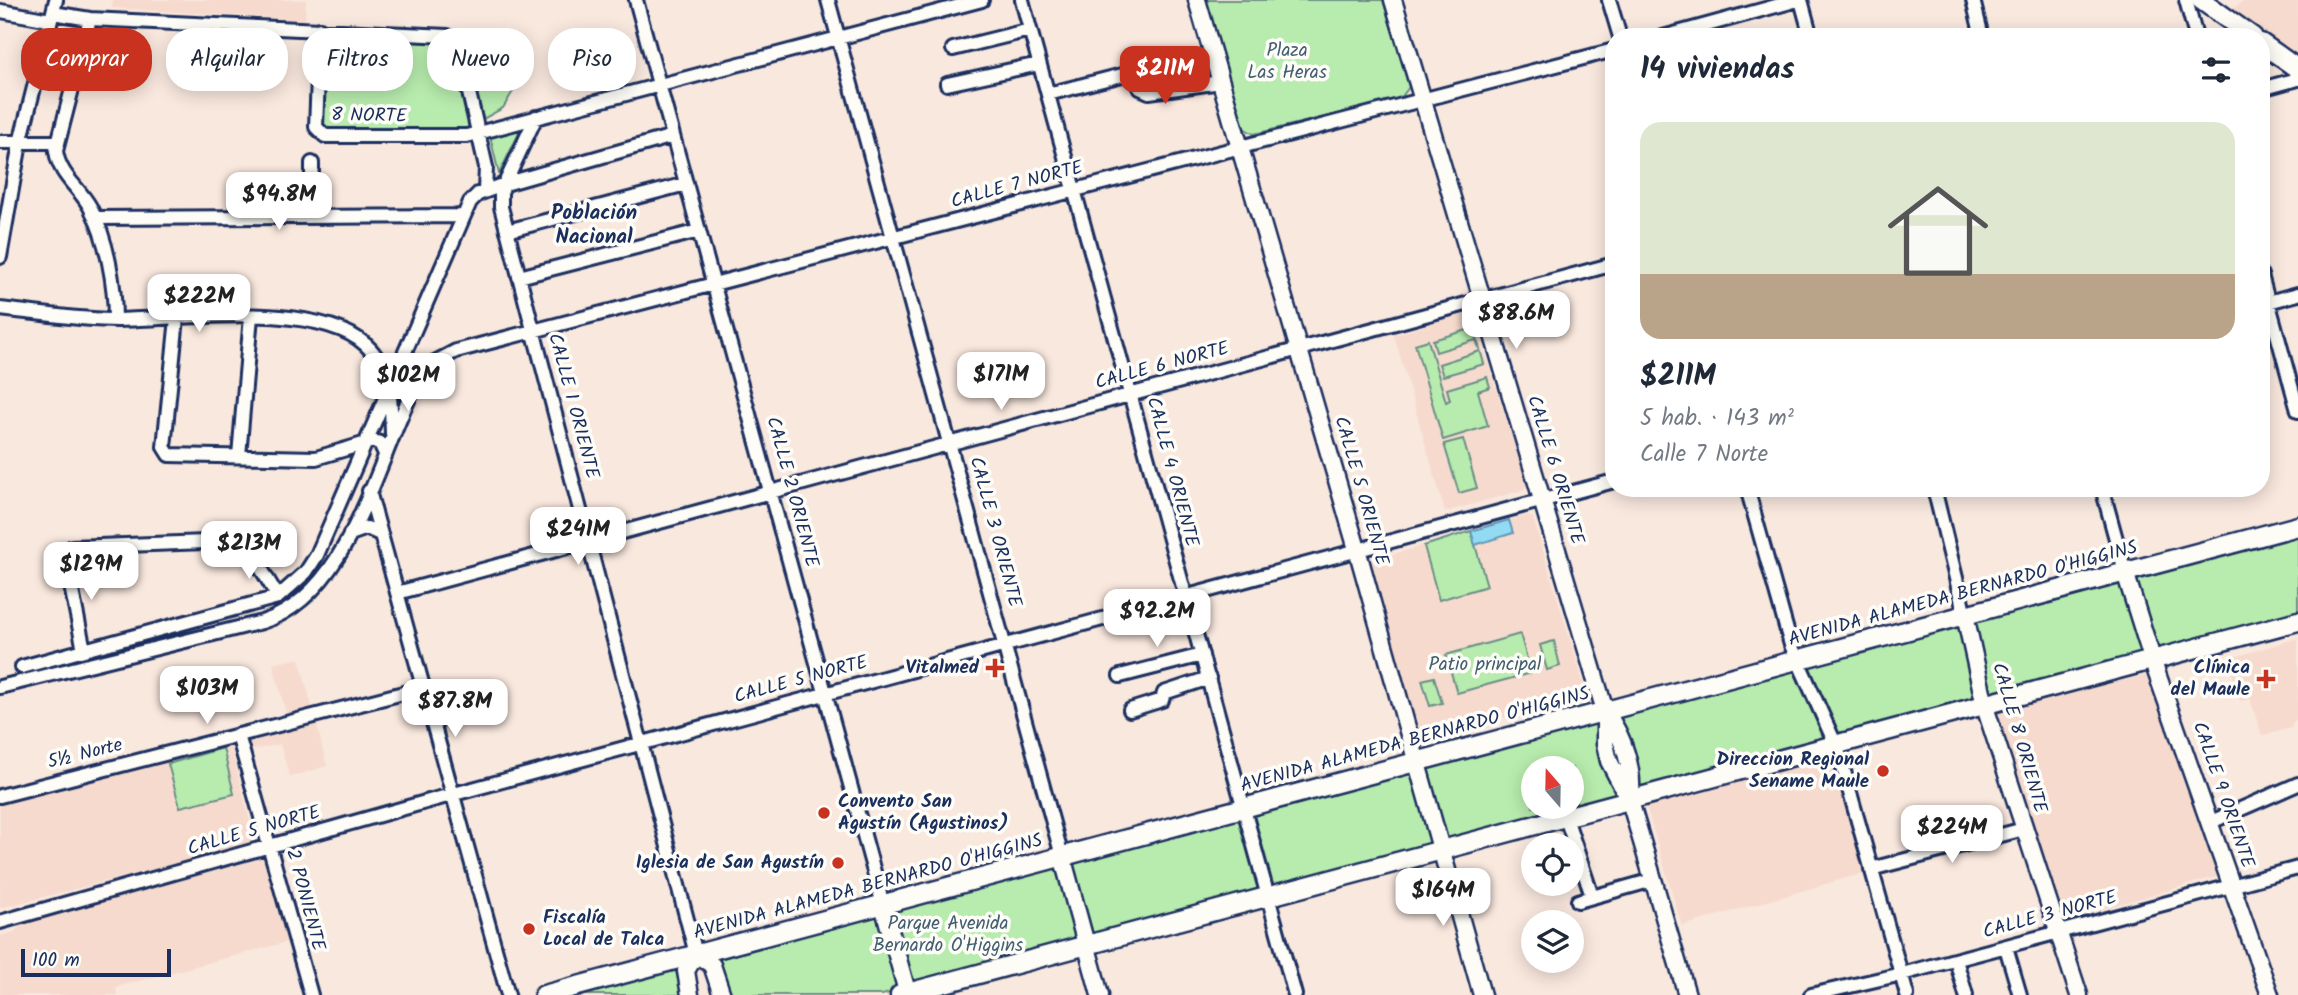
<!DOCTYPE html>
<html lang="es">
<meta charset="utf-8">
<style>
body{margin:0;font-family:Kalam,sans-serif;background:#f6f6f7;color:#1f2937;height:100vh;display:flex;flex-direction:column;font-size:26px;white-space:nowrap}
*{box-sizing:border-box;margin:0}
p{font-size:23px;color:#747a83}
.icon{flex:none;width:38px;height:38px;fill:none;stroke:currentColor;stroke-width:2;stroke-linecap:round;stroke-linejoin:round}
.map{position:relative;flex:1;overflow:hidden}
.sheet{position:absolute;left:1605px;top:28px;width:665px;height:469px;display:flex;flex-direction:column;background:#fff;border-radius:28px;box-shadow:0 4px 18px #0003}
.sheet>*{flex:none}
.hud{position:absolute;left:21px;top:28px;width:665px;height:63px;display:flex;gap:14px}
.needle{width:46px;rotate:340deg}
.buttons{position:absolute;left:1521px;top:756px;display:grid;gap:14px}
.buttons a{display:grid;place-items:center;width:63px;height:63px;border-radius:50%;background:#fff;box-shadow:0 4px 18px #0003;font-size:35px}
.scale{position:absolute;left:21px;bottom:18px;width:150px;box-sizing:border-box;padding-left:7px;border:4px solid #1b2f5e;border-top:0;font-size:19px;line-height:24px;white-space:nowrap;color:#1b2f5e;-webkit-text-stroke:5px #fdfcf7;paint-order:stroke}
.price{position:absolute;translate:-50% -60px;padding:0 16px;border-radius:14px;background:#fff;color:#222;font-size:23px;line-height:46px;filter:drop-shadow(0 2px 4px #0008)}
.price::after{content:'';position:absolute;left:50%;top:42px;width:21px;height:16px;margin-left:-10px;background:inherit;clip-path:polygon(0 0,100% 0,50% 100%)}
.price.active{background:#c8321e;color:#fff}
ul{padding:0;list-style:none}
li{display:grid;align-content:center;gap:14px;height:371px;padding:0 35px}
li+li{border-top:2px solid #e0e1e3}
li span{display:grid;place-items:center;height:217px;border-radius:21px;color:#555}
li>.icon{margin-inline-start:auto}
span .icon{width:126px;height:126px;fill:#fffc;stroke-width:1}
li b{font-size:30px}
h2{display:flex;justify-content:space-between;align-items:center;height:84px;padding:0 35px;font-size:30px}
.pill{padding:0 24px;border-radius:28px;background:#fff;box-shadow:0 4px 18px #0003;font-size:24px;line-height:63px}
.pill.active{background:#c8321e;color:#fff}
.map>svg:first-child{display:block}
</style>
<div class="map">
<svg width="2298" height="995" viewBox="0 0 2298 995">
<rect width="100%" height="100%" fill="#f9e8de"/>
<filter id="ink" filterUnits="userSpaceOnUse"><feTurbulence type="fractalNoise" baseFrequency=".0143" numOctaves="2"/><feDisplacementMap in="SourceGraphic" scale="14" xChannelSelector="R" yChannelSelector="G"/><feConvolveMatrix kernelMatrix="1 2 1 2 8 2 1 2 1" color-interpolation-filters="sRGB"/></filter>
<g filter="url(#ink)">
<path fill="#f6dacd" d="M113 0H306L305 20 112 8Z
M2244 0H2298V54L2232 10Z
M1468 313 1473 316 1527 484 1523 490 1445 512 1394 335Z
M1527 515 1533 518 1587 695 1582 702 1513 721 1509 716 1494 720 1493 726 1428 743 1422 740 1370 561Z
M2298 638V720L2293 722 2291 728 2262 736 2250 699 2240 701 2228 659Z
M299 658 313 710 287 717 273 664Z
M2152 674 2219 876 2066 919 1994 708Z
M315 718 327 766 290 777 280 744 248 751 243 737Z
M230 744 256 843 0 908V804Z
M1834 752 1867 872 1682 926 1646 806Z
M268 857 291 941 116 987 117 995H0V936L14 932 23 923Z"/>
<path fill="#b8ecae" stroke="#6a8e86" stroke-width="2" fill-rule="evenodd" d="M1206 0H1383L1409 87 1400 99 1254 134 1240 126Z
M327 35 515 41V88L503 108 465 129H323Z
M521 129 499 174 490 136Z
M1474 328 1484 364 1443 376 1439 364 1480 351 1476 340 1436 352 1433 340Z
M1428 340 1446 402 1450 400 1447 389 1487 377 1490 387 1478 391 1488 426 1443 440 1415 344Z
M1463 439 1477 488 1459 493 1444 444Z
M1471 531 1487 586 1439 600 1424 546Z
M2298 531V615L2162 653 2155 650 2132 579Z
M2121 582 2143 653 2139 658 1641 787 1619 715Z
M416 631 460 790 455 792 410 632Z
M1520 634 1531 673 1457 693 1446 655Z
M1554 641 1560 666 1547 670 1540 645Z
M1434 677 1442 703 1430 706 1422 680Z
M1595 721 1616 791 1612 799 882 995H727L715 959 716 956ZM1533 768H1572V807H1533Z
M223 748 234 794 180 807 168 764Z
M671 968 676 972 682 995H564Z"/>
<path fill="#92dbf3" stroke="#6296b7" stroke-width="2" d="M1509 520 1513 533 1475 545 1471 531Z"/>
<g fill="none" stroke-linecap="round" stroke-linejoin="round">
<g stroke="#1b2f5e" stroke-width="18">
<path id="street" d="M636 0 883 905
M828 0 1062 856
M1022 0 1295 995
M1609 0 1620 37
M1801 0 1811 37
M1973 0 1982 37
M2186 0 2196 37
M1 11 50 20
M53 13 90 19 448 36 459 49 486 167 485 191
M90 19 56 151C59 175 79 187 90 207 107 239 115 284 115 320
M320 29 316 127 325 136H467L982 0
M1663 37 1798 0
M953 49 1030 30
M947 84 1039 64
M2261 89 2298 79
M1048 94 1130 73 1140 88 1149 92 1221 82
M536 117 501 192V207L696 954
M0 142H57
M312 214V163
M95 218 463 216
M507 231 686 184
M0 257 20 143 56 0
M2261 275 2298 411
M519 277 699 231
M2261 304 2298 294
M0 309C39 313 78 320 117 320 181 319 317 300 366 345 392 369 391 402 392 434
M177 318 164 447 169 455 316 458 373 441 380 443 385 454
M239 456 251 316
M1747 488 1791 645 1838 750 1907 995
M1934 488 1965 615
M2102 488 2125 572
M369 491 508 995
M350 534 367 528 380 534
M397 593 1614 264
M84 650 71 586 72 547 233 541 250 550 278 597
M22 667 278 597 306 572 317 555 470 202 478 194 505 184 673 136
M1120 676 1202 655
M0 687 262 622C352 594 377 456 418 380L433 363 456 351 1614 50
M1130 710 1162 700 1164 693 1209 678
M238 735 311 995
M0 796 423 688
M1566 818 1592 896
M2211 822 2298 784
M1871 869 2024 829
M1578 901 1653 880
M0 922 454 794 1614 481
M2006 947 2020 995
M1956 960 1966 995
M1811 995 1902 974 2298 868"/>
</g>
<g stroke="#1b2f5e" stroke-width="21">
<path id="secondary" d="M1197 0 1357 549 1482 995
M1393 0 1605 711C1623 736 1635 770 1630 801
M2125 572 2155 668 2270 995
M1965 615 1986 710 2079 995
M1605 711V744L1609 761 1630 801 1687 995
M1062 856 1100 995
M883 905 908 995
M690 995 686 971 696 954 712 965 722 995"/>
</g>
<g stroke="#1b2f5e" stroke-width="23">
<path id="primary" d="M2201 0 2253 37
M2261 43 2298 69
M544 995 2298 526
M900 995 2298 621"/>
</g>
<use href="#street" stroke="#fdfcf7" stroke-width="12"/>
<use href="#secondary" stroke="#fdfcf7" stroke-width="16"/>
<use href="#primary" stroke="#fdfcf7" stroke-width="18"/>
</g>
</g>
<g fill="#c8321e" stroke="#fdfcf7" stroke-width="2.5">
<path d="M991.5 657.5h7v7h7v7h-7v7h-7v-7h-7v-7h7z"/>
<path d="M2262.5 668.5h7v7h7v7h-7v7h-7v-7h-7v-7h7z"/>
<circle cx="1883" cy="771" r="7"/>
<circle cx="824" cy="813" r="7"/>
<circle cx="838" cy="863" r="7"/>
<circle cx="529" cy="929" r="7"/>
</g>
<g text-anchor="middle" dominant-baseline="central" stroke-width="7" stroke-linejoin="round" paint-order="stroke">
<g font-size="19" fill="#425e72" stroke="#fdfcf7">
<text x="1287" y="51">Plaza<tspan x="1287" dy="22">Las Heras</tspan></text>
<text x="1485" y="665">Patio principal</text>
<text x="948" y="924">Parque Avenida<tspan x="948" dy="22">Bernardo O'Higgins</tspan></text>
</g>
<g font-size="19" fill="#1b2f5e" stroke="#fdfcf7">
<text transform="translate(369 116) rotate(1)">8 NORTE</text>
<text transform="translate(1017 185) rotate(-15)">CALLE 7 NORTE</text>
<text transform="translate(1162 366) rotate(-15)">CALLE 6 NORTE</text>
<text transform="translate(573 406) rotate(75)">CALLE 1 ORIENTE</text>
<text transform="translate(1555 470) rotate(73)">CALLE 6 ORIENTE</text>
<text transform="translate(1172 472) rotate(75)">CALLE 4 ORIENTE</text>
<text transform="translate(1361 491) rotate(74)">CALLE 5 ORIENTE</text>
<text transform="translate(792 492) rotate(75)">CALLE 2 ORIENTE</text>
<text transform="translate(995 532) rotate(75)">CALLE 3 ORIENTE</text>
<text transform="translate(1963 594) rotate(-15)">AVENIDA ALAMEDA BERNARDO O'HIGGINS</text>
<text transform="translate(801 680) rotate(-15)">CALLE 5 NORTE</text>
<text transform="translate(2019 738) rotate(74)">CALLE 8 ORIENTE</text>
<text transform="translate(1415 740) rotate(-15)">AVENIDA ALAMEDA BERNARDO O'HIGGINS</text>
<text transform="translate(85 754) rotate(-14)">5½ Norte</text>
<text transform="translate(2223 795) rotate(71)">CALLE 9 ORIENTE</text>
<text transform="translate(254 831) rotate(-16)">CALLE 5 NORTE</text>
<text transform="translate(868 887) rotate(-15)">AVENIDA ALAMEDA BERNARDO O'HIGGINS</text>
<text transform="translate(305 900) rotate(75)">2 PONIENTE</text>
<text transform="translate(2050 915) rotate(-15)">CALLE 3 NORTE</text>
</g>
<g font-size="19" font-weight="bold" fill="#1b2f5e" stroke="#fdfcf7" text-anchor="end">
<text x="979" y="668">Vitalmed</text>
<text x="2250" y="668">Clínica<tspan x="2250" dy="22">del Maule</tspan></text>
<text x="1869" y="760">Direccion Regional<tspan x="1869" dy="22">Sename Maule</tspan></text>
<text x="838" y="802" text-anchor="start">Convento San<tspan x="838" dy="22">Agustín (Agustinos)</tspan></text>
<text x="824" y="863">Iglesia de San Agustín</text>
<text x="543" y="918" text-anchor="start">Fiscalía<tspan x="543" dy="22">Local de Talca</tspan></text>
</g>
<g font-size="21" font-weight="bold" fill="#1b2f5e" stroke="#fdfcf7">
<text x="594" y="213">Población<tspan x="594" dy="24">Nacional</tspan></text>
</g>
</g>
</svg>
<div class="buttons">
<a><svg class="needle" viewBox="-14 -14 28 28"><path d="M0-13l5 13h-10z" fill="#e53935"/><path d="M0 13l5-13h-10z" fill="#747a83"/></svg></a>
<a><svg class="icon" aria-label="locate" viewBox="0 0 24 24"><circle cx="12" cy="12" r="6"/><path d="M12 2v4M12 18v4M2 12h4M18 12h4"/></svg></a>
<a><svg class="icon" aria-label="layers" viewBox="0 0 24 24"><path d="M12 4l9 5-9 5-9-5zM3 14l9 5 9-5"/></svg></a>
</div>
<div class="scale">100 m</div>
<b class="price active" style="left:1165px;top:106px">$211M</b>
<b class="price" style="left:279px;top:232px">$94.8M</b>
<b class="price" style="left:199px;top:334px">$222M</b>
<b class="price" style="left:1516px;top:351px">$88.6M</b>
<b class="price" style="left:1001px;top:412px">$171M</b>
<b class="price" style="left:408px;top:413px">$102M</b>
<b class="price" style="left:578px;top:567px">$241M</b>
<b class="price" style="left:249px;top:581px">$213M</b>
<b class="price" style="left:91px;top:602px">$129M</b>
<b class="price" style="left:1157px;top:649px">$92.2M</b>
<b class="price" style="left:207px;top:726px">$103M</b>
<b class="price" style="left:455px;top:739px">$87.8M</b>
<b class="price" style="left:1952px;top:865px">$224M</b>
<b class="price" style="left:1443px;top:928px">$164M</b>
<div class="hud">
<a class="pill active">Comprar</a>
<a class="pill">Alquilar</a>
<a class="pill">Filtros</a>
<a class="pill">Nuevo</a>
<a class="pill">Piso</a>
</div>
<section class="sheet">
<h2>14 viviendas<svg class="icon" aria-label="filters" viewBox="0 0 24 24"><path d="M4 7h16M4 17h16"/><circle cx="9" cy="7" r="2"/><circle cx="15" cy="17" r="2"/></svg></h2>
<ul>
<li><span style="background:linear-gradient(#dfe7d0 70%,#b9a48a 0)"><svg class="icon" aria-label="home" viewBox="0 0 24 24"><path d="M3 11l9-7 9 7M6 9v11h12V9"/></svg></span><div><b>$211M</b><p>5 hab. · 143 m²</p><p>Calle 7 Norte</p></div></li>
</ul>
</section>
</div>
